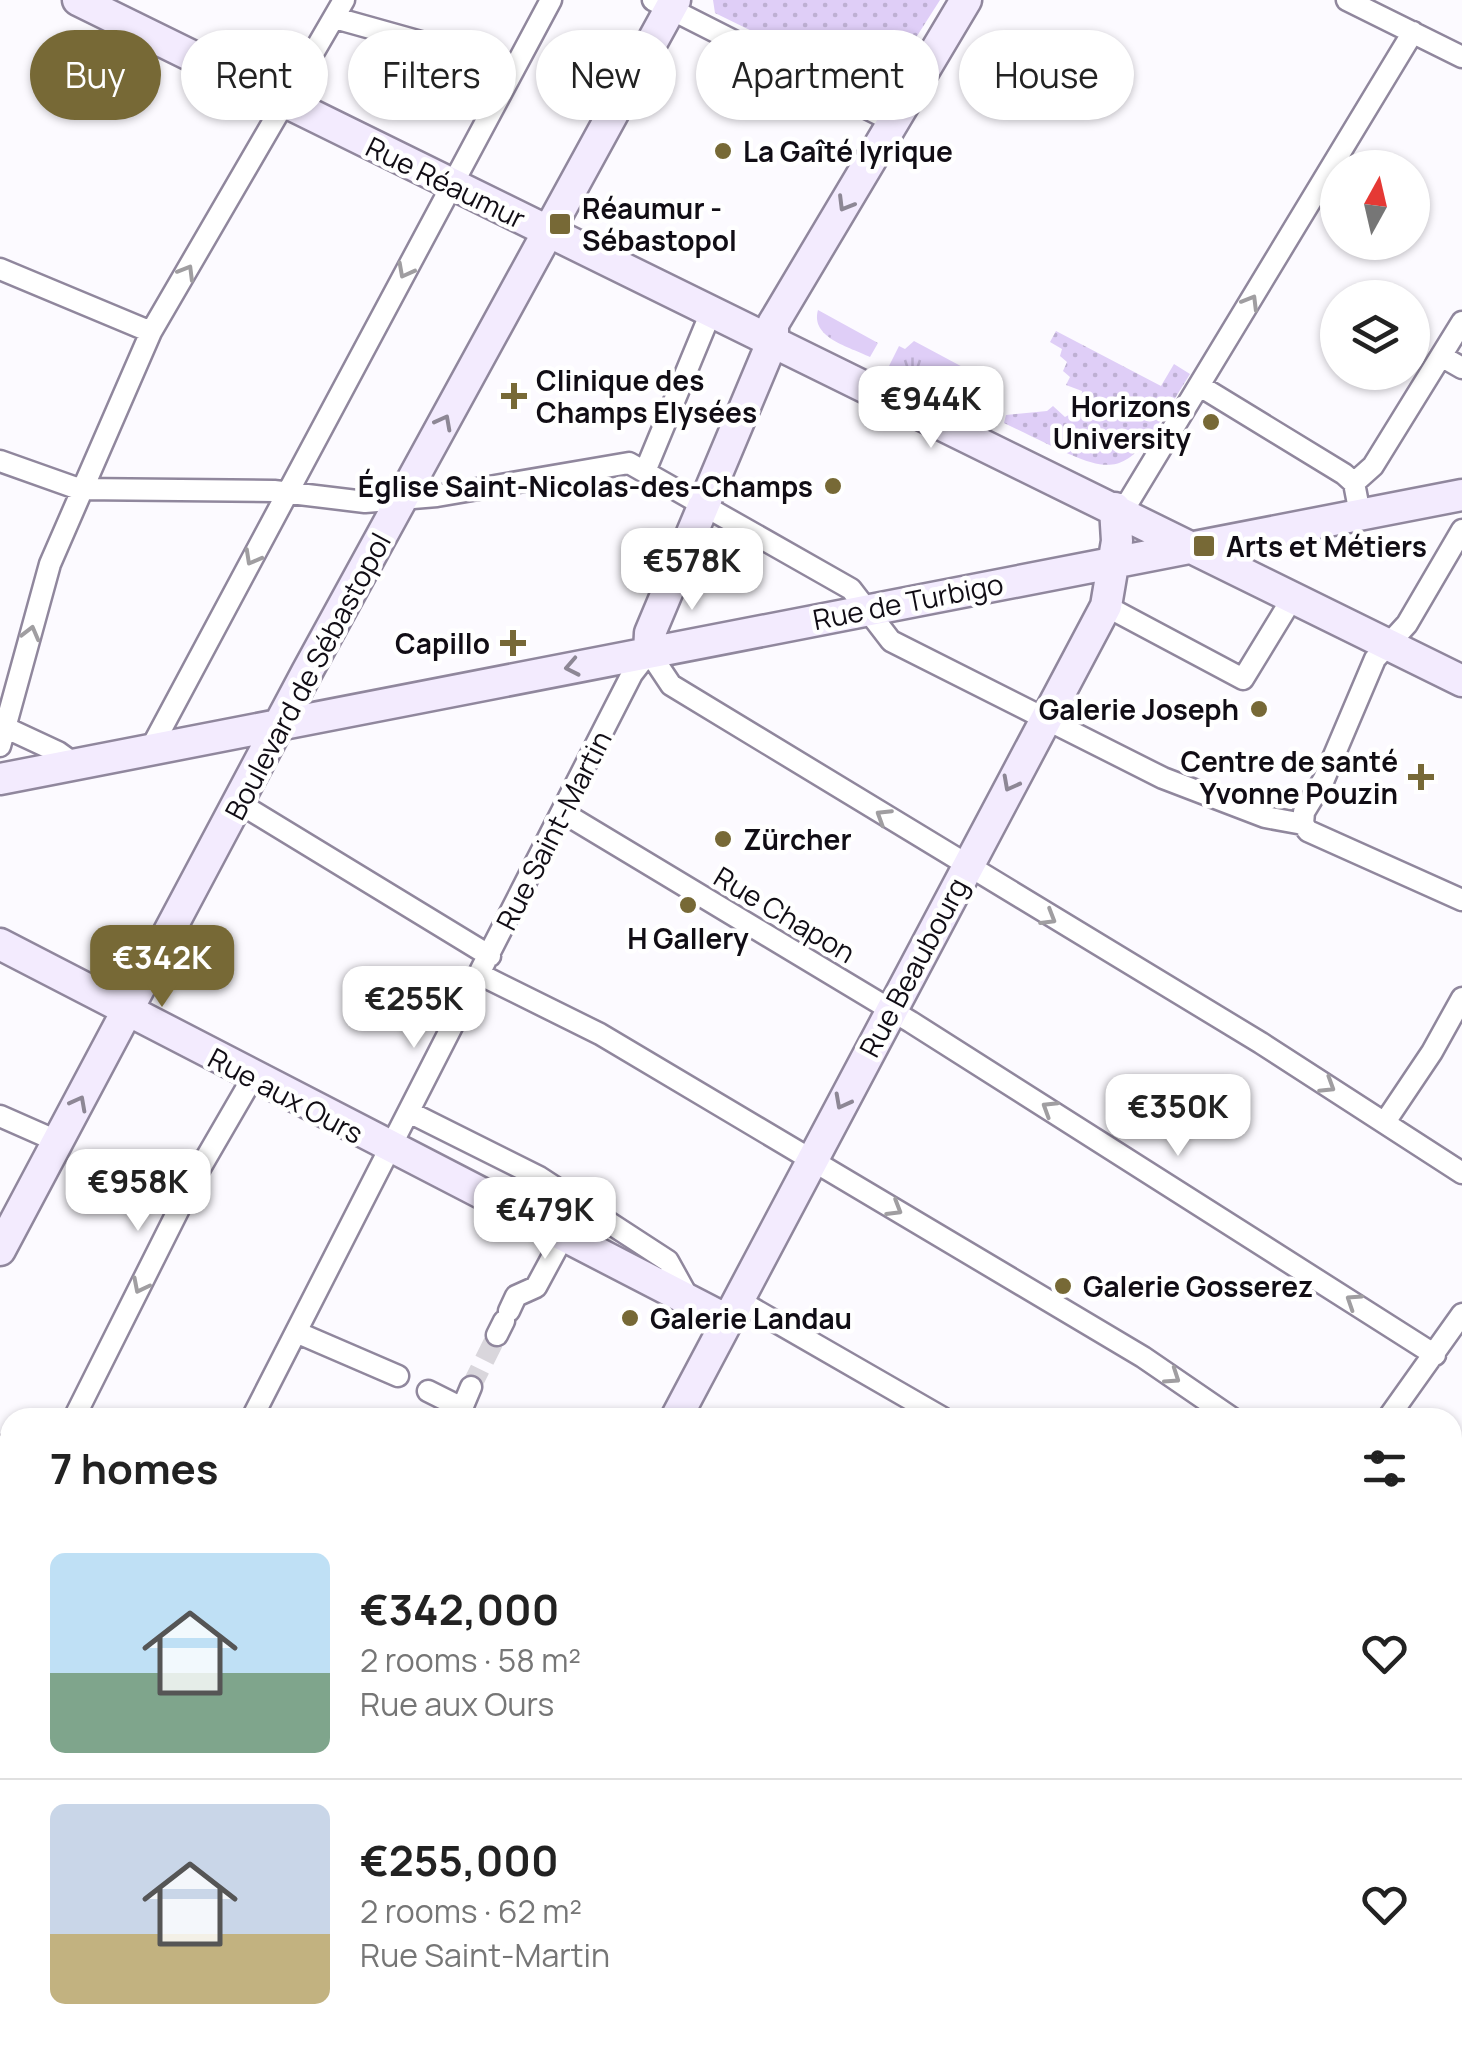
<!DOCTYPE html>
<meta charset="utf-8">
<style>
body{margin:0;font-family:Manrope,sans-serif;background:#f2f2f2;color:#222;height:100vh;display:flex;flex-direction:column;font-size:38px;white-space:nowrap}
*{box-sizing:border-box;margin:0}
p{font-size:32px;color:#767676}
.icon{flex:none;width:55px;height:55px;fill:none;stroke:currentColor;stroke-width:2;stroke-linecap:round;stroke-linejoin:round}
.map{position:relative;flex:1;overflow:hidden}
.panel{position:absolute;left:0px;top:1408px;width:1462px;height:642px;display:flex;flex-direction:column;background:#fff;border-radius:30px 30px 0 0;box-shadow:0 2px 8px #0004}
.panel>*{flex:none}
.guide{position:absolute;left:30px;top:30px;width:1402px;height:90px;display:flex;gap:20px}
.needle{width:65px;rotate:8deg}
.fabs{position:absolute;left:1320px;top:150px;display:grid;gap:20px}
.fabs a{display:grid;place-items:center;width:110px;height:110px;border-radius:50%;background:#fff;box-shadow:0 2px 8px #0004;font-size:50px}
.price{position:absolute;translate:-50% -85px;padding:0 22px;border-radius:20px;background:#fff;color:#222;font-size:32px;line-height:65px;filter:drop-shadow(0 2px 5px #0008)}
.price::after{content:'';position:absolute;left:50%;top:60px;width:30px;height:22px;margin-left:-15px;background:inherit;clip-path:polygon(0 0,100% 0,50% 100%)}
.price.selected{background:#776936;color:#fff}
ul{padding:0;list-style:none}
li{display:flex;align-items:center;gap:30px;height:250px;padding:0 50px}
li+li{border-top:2px solid #e0e0e0}
li span{display:grid;place-items:center;flex:none;width:280px;height:200px;border-radius:15px;color:#555}
li>.icon{margin-inline-start:auto}
span .icon{width:120px;height:120px;fill:#fffc;stroke-width:1}
li b{font-size:42px}
h2{display:flex;justify-content:space-between;align-items:center;height:120px;padding:0 50px;font-size:42px}
.chip{padding:0 35px;border-radius:45px;background:#fff;box-shadow:0 2px 8px #0004;font-size:35px;line-height:90px}
.chip.selected{background:#776936;color:#fff}
.map>svg:first-child{display:block}
</style>
<div class="map">
<svg width="1462" height="2049" viewBox="0 0 1462 2049">
<defs>
<pattern id="grass-tufts" width="24" height="20" patternUnits="userSpaceOnUse" patternTransform="scale(2.5)"><rect width="24" height="20" fill="#dfcef7"/><path d="M3 7l-1-3M5 7V3M7 7l1-3M15 17l-1-3M17 17v-4M19 17l1-3" fill="none" stroke="#beb0d3"/></pattern>
<pattern id="park-dots" width="8" height="8" patternUnits="userSpaceOnUse" patternTransform="scale(2.5)"><rect width="8" height="8" fill="#dfcef7"/><path d="M2 2h.1M6 6h.1" fill="none" stroke="#beb0d3" stroke-width="1.8" stroke-linecap="round"/></pattern>
</defs>
<rect width="100%" height="100%" fill="#fcfaff"/>
<path fill="url(#grass-tufts)" d="M818 310 878 343 870 357C850 347 810 338 818 310Z
M914 341 985 379 973 394 971 407 889 366 899 346 905 349Z"/>
<path fill="url(#park-dots)" d="M713 0H940L880 94 715 13Z
M1056 331 1161 386 1174 364 1190 374C1118 492 1124 480 1004 423L1006 415 1047 411 1053 406 1065 417 1080 409 1082 391 1066 385 1070 377 1063 371 1067 362 1060 356 1062 349 1050 342Z"/>
<g fill="none" stroke-linecap="round" stroke-linejoin="round">
<path stroke="#d9d6dc" stroke-width="20" stroke-dasharray="20 10" stroke-linecap="butt" d="M471 1387 497 1335"/>
<g stroke="#90879d" stroke-width="25">
<path id="street" d="M653 0 894 122
M1347 0 1462 57
M335 18 514 68
M0 269 151 332
M1441 356 1462 368
M1200 386 1344 474 1354 483 1360 514
M0 461 79 489 274 491 365 502 437 496 629 463 851 589 891 641 1163 778 1265 817 1303 824 1308 831 1462 900
M646 469 711 312
M1354 483 1373 466 1462 322
M1115 508 1129 501 1413 32
M1106 606 1243 679 1293 597
M0 725 58 752 76 765
M0 746 50 564 151 332 344 0
M150 750 551 0
M239 803 490 956
M562 812 911 1022 1435 1355
M1303 824 1304 812 1324 779 1375 659 1407 624 1462 530
M481 975 600 1034 1143 1357 1232 1418
M411 1113 539 1177 668 1261 689 1299
M0 1116 59 1142
M1385 1122 1432 1052 1462 998
M738 1300 943 1418
M509 1311 516 1296 536 1287 563 1237
M296 1332 398 1376
M497 1335 504 1321
M428 1391 462 1408
M74 1418 195 1177 253 1077
M252 1418 632 674 649 652 671 685 1261 1043 1462 1173
M458 1418 471 1387
M1388 1418 1462 1314
M0 1446 10 1451
M0 1571 10 1550
M0 1650 10 1656
M1452 1862 1462 1872
M0 1919 10 1900
M0 1972 10 1980
M91 2040 104 2049
M499 2040 512 2049
M708 2049 716 2040"/>
</g>
<g stroke="#90879d" stroke-width="35">
<path id="secondary" d="M78 0 1462 681
M649 652 650 633 773 340V324L966 0
M0 779 1462 495
M0 944 727 1320
M0 1250 307 672 675 0
M676 1418 1106 606 1117 541 1115 508
M1452 1823 1462 1814
M988 2040 1000 2049
M351 2049 355 2040
M1227 2049 1236 2040"/>
</g>
<use href="#street" stroke="#fff" stroke-width="20"/>
<use href="#secondary" stroke="#f3ebfe" stroke-width="30"/>
</g>
<defs><path id="oneway-chevron" d="M-2-3.5L2.5 0L-2 3.5" fill="none" stroke-width="1.6" stroke-linecap="round" stroke-linejoin="round" transform="scale(2.5)"/></defs>
<g stroke="#8d8795">
<use href="#oneway-chevron" transform="translate(845 204) rotate(121)"/>
<use href="#oneway-chevron" transform="translate(444 422) rotate(-62)"/>
<use href="#oneway-chevron" transform="translate(572 667) rotate(169)"/>
<use href="#oneway-chevron" transform="translate(1010 784) rotate(118)"/>
<use href="#oneway-chevron" transform="translate(842 1102) rotate(118)"/>
<use href="#oneway-chevron" transform="translate(79 1103) rotate(-62)"/>
</g>
<g stroke="#a09ea1">
<use href="#oneway-chevron" transform="translate(405 271) rotate(118)"/>
<use href="#oneway-chevron" transform="translate(187 272) rotate(-59)"/>
<use href="#oneway-chevron" transform="translate(1251 302) rotate(-59)"/>
<use href="#oneway-chevron" transform="translate(252 558) rotate(119)"/>
<use href="#oneway-chevron" transform="translate(31 633) rotate(-75)"/>
<use href="#oneway-chevron" transform="translate(883 816) rotate(-148)"/>
<use href="#oneway-chevron" transform="translate(1049 918) rotate(31)"/>
<use href="#oneway-chevron" transform="translate(1328 1086) rotate(32)"/>
<use href="#oneway-chevron" transform="translate(1049 1108) rotate(-148)"/>
<use href="#oneway-chevron" transform="translate(895 1209) rotate(31)"/>
<use href="#oneway-chevron" transform="translate(140 1286) rotate(117)"/>
<use href="#oneway-chevron" transform="translate(1353 1301) rotate(-147)"/>
<use href="#oneway-chevron" transform="translate(1173 1377) rotate(34)"/>
</g>
<g fill="#776936" stroke="#fff" stroke-width="4">
<circle cx="723" cy="151" r="10"/>
<rect x="548" y="212" width="24" height="24" rx="5"/>
<path d="M509 381h10v10h10v10h-10v10h-10v-10h-10v-10h10z"/>
<circle cx="1211" cy="422" r="10"/>
<circle cx="833" cy="486" r="10"/>
<rect x="1192" y="534" width="24" height="24" rx="5"/>
<path d="M508 628h10v10h10v10h-10v10h-10v-10h-10v-10h10z"/>
<circle cx="1259" cy="709" r="10"/>
<path d="M1416 762h10v10h10v10h-10v10h-10v-10h-10v-10h10z"/>
<circle cx="723" cy="839" r="10"/>
<circle cx="688" cy="905" r="10"/>
<circle cx="1063" cy="1286" r="10"/>
<circle cx="630" cy="1318" r="10"/>
</g>
<g text-anchor="middle" dominant-baseline="central" stroke-width="9" stroke-linejoin="round" paint-order="stroke">
<g font-size="28" font-weight="bold" fill="#110d15" stroke="#fff" text-anchor="start">
<text x="743" y="151">La Gaîté lyrique</text>
<text x="582" y="208">Réaumur -<tspan x="582" dy="32">Sébastopol</tspan></text>
<text x="536" y="380">Clinique des<tspan x="536" dy="32">Champs Elysées</tspan></text>
<text x="1191" y="406" text-anchor="end">Horizons<tspan x="1191" dy="32">University</tspan></text>
<text x="813" y="486" text-anchor="end">Église Saint-Nicolas-des-Champs</text>
<text x="1226" y="546">Arts et Métiers</text>
<text x="490" y="643" text-anchor="end">Capillo</text>
<text x="1239" y="709" text-anchor="end">Galerie Joseph</text>
<text x="1398" y="761" text-anchor="end">Centre de santé<tspan x="1398" dy="32">Yvonne Pouzin</tspan></text>
<text x="743" y="839">Zürcher</text>
<text x="688" y="938" text-anchor="middle">H Gallery</text>
<text x="1083" y="1286">Galerie Gosserez</text>
<text x="650" y="1318">Galerie Landau</text>
</g>
<g font-size="28" fill="#110d15" stroke="#fff">
<text transform="translate(446 182) rotate(26)">Rue Réaumur</text>
<text transform="translate(908 601) rotate(-11)">Rue de Turbigo</text>
<text transform="translate(307 676) rotate(-62)">Boulevard de Sébastopol</text>
<text transform="translate(553 830) rotate(-63)">Rue Saint-Martin</text>
<text transform="translate(785 914) rotate(31)">Rue Chapon</text>
<text transform="translate(913 967) rotate(-62)">Rue Beaubourg</text>
<text transform="translate(286 1095) rotate(28)">Rue aux Ours</text>
</g>
</g>
</svg>
<div class="fabs">
<a><svg class="needle" viewBox="-14 -14 28 28"><path d="M0-13l5 13h-10z" fill="#e53935"/><path d="M0 13l5-13h-10z" fill="#767676"/></svg></a>
<a><svg class="icon" aria-label="layers" viewBox="0 0 24 24"><path d="M12 4l9 5-9 5-9-5zM3 14l9 5 9-5"/></svg></a>
</div>
<b class="price" style="left:931px;top:451px">€944K</b>
<b class="price" style="left:692px;top:613px">€578K</b>
<b class="price selected" style="left:162px;top:1010px">€342K</b>
<b class="price" style="left:414px;top:1051px">€255K</b>
<b class="price" style="left:1178px;top:1159px">€350K</b>
<b class="price" style="left:138px;top:1234px">€958K</b>
<b class="price" style="left:545px;top:1262px">€479K</b>
<div class="guide">
<a class="chip selected">Buy</a>
<a class="chip">Rent</a>
<a class="chip">Filters</a>
<a class="chip">New</a>
<a class="chip">Apartment</a>
<a class="chip">House</a>
</div>
<section class="panel">
<h2>7 homes<svg class="icon" aria-label="filters" viewBox="0 0 24 24"><path d="M4 7h16M4 17h16"/><circle cx="9" cy="7" r="2"/><circle cx="15" cy="17" r="2"/></svg></h2>
<ul>
<li><span style="background:linear-gradient(#bfe0f5 60%,#7fa58c 0)"><svg class="icon" aria-label="home" viewBox="0 0 24 24"><path d="M3 11l9-7 9 7M6 9v11h12V9"/></svg></span><div><b>€342,000</b><p>2 rooms · 58 m²</p><p>Rue aux Ours</p></div><svg class="icon" aria-label="heart" viewBox="0 0 24 24"><path d="M12 20l-8-8c-3-5 5-10 8-4 3-6 11-1 8 4z"/></svg></li>
<li><span style="background:linear-gradient(#c9d6e8 65%,#c2b280 0)"><svg class="icon" aria-label="home" viewBox="0 0 24 24"><path d="M3 11l9-7 9 7M6 9v11h12V9"/></svg></span><div><b>€255,000</b><p>2 rooms · 62 m²</p><p>Rue Saint-Martin</p></div><svg class="icon" aria-label="heart" viewBox="0 0 24 24"><path d="M12 20l-8-8c-3-5 5-10 8-4 3-6 11-1 8 4z"/></svg></li>
</ul>
</section>
</div>
